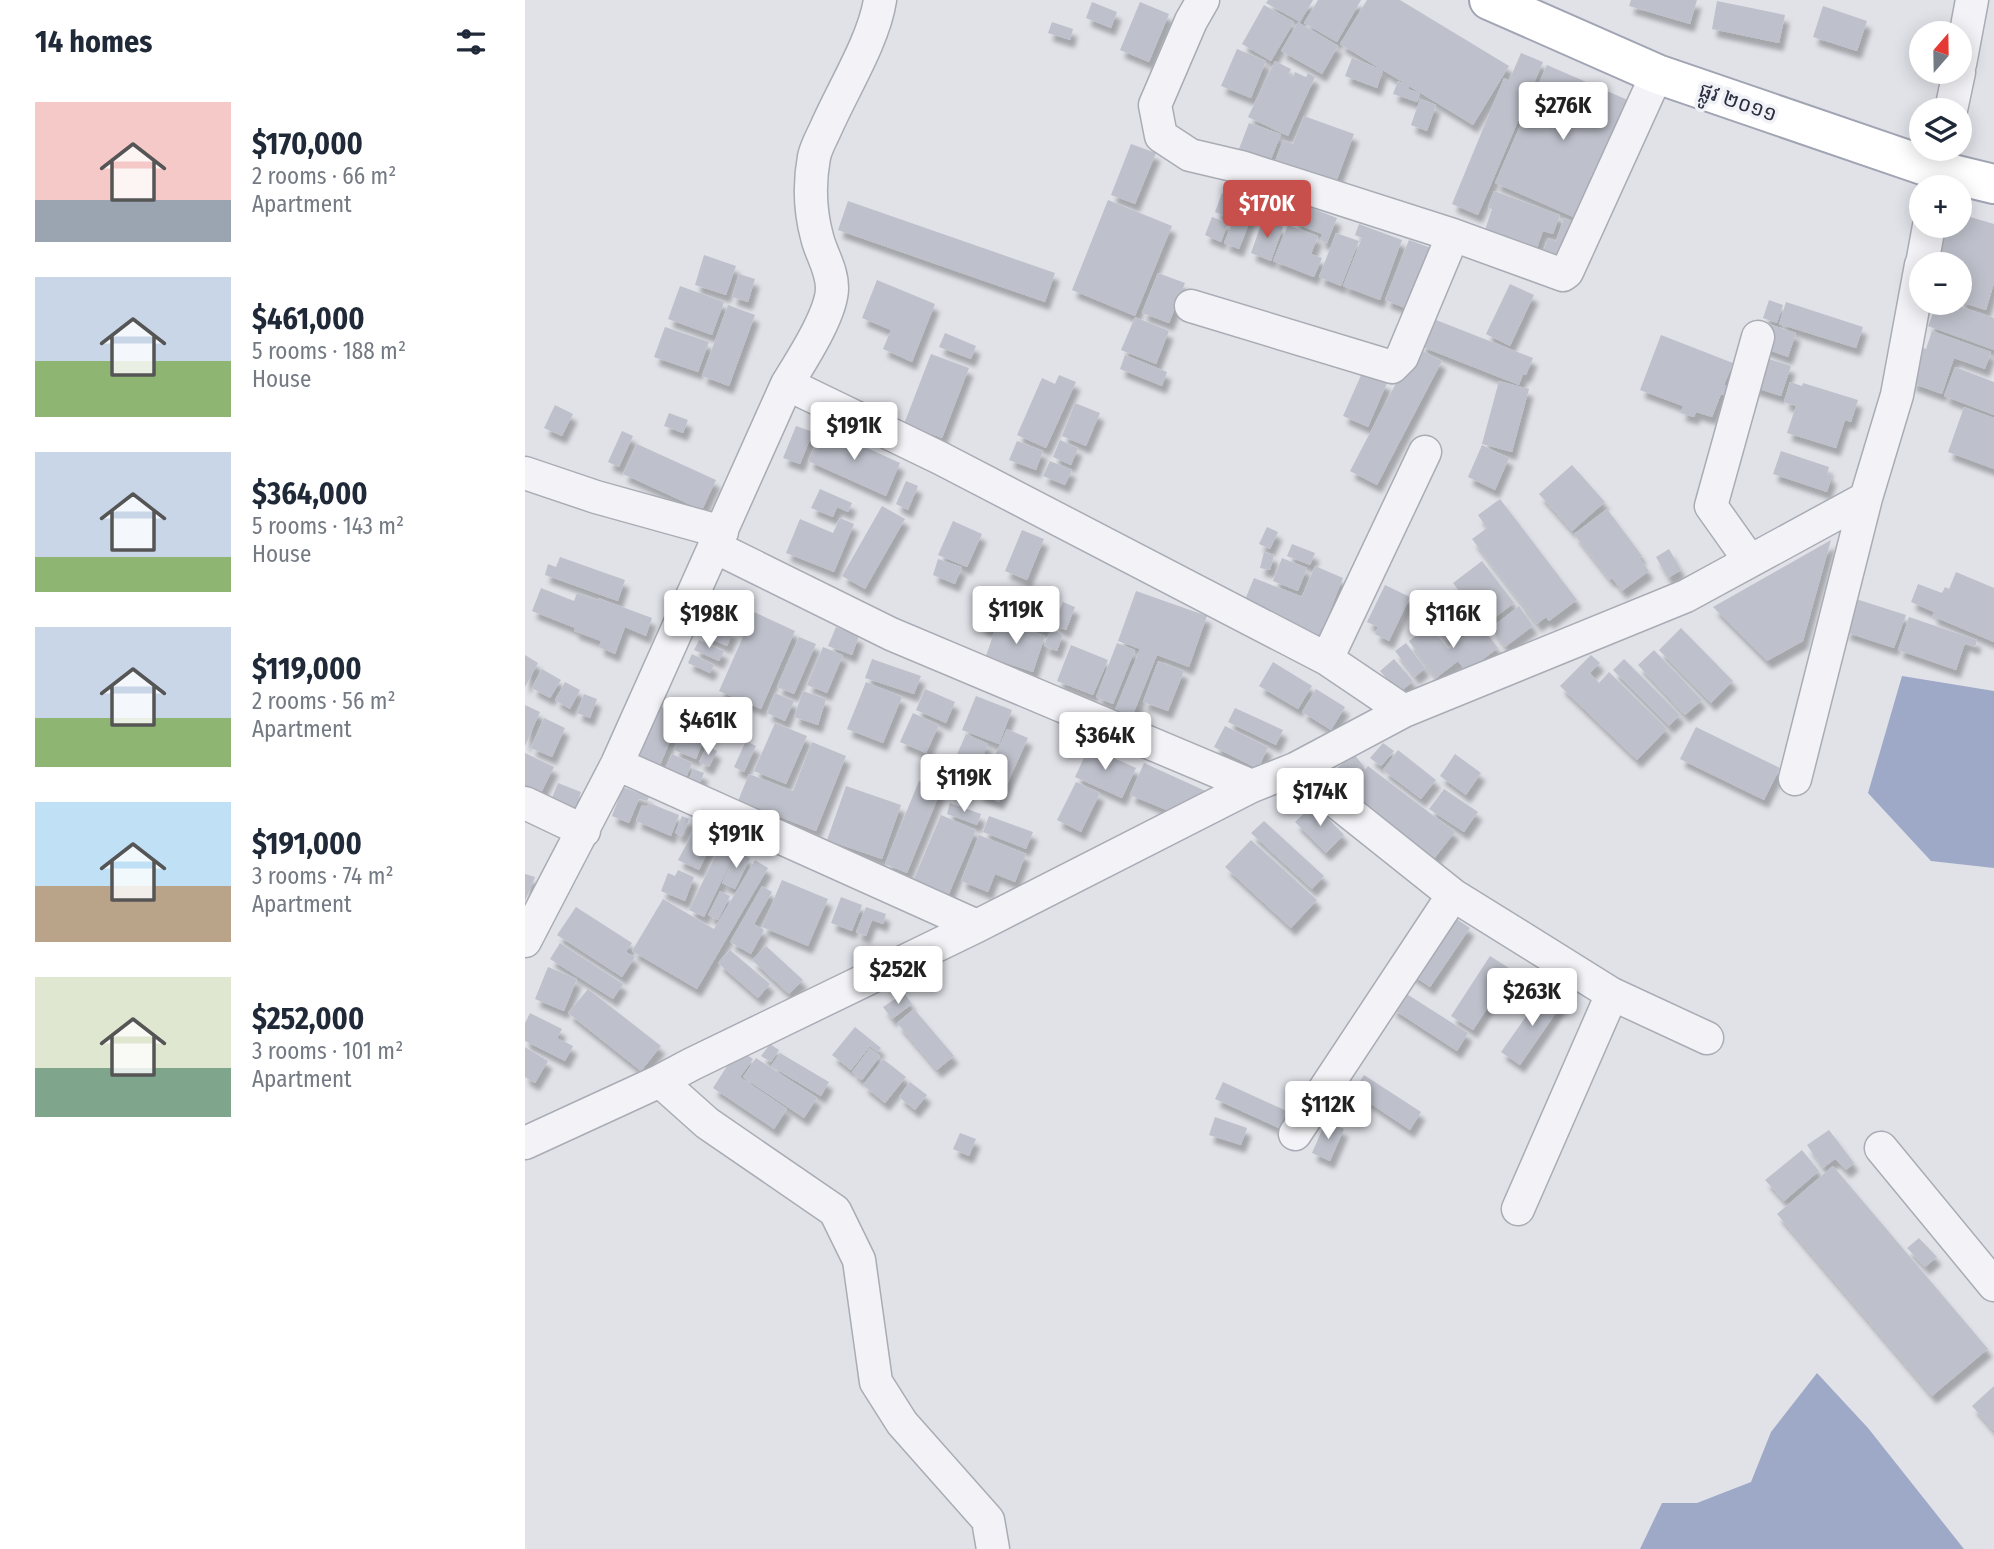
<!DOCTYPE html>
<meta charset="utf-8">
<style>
body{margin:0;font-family:"Fira Sans Condensed","Noto Sans Khmer",sans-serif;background:#f2f2f3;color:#1f2937;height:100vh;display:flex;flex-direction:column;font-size:26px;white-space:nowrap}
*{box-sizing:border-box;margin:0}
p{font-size:23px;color:#747a83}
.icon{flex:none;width:38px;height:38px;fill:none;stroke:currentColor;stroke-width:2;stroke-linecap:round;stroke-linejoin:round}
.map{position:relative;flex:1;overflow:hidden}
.drawer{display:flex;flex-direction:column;background:#fff;width:525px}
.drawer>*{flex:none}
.needle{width:46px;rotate:20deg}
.controls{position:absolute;left:1384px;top:21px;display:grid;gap:14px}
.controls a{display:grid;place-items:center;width:63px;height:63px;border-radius:50%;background:#fff;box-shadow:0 4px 18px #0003;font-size:35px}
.price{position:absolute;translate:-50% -60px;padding:0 16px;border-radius:7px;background:#fff;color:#222;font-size:23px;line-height:46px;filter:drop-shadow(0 2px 4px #0008)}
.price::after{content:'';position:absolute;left:50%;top:42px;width:21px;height:16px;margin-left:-10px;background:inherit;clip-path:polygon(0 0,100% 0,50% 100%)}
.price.on{background:#c7504c;color:#fff}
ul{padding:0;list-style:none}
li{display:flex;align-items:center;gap:21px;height:175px;padding:0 35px}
li span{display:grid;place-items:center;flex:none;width:196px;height:140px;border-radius:0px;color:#555}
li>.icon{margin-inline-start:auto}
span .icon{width:84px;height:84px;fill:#fffc;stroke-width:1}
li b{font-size:30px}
h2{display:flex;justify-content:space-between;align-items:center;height:84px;padding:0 35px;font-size:30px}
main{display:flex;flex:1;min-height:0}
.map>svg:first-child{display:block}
</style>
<main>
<section class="drawer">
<h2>14 homes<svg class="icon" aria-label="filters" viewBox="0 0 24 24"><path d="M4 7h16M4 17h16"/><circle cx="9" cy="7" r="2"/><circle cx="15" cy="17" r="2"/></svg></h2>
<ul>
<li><span style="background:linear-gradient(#f6c9c9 70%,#9aa5b1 0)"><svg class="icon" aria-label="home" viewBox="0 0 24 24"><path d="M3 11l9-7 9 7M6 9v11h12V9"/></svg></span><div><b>$170,000</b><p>2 rooms · 66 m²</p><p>Apartment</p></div></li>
<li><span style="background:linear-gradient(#c9d6e8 60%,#8fb573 0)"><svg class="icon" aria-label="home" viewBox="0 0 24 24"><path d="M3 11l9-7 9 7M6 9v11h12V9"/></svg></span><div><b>$461,000</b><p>5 rooms · 188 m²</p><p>House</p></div></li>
<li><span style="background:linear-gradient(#c9d6e8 75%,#8fb573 0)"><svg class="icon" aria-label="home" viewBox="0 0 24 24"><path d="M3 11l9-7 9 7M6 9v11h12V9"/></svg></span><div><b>$364,000</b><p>5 rooms · 143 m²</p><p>House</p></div></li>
<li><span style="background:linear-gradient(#c9d6e8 65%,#8fb573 0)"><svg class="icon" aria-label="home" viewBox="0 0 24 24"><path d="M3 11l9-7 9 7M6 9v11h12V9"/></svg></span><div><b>$119,000</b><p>2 rooms · 56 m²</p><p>Apartment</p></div></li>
<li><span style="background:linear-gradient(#bfe0f5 60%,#b9a48a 0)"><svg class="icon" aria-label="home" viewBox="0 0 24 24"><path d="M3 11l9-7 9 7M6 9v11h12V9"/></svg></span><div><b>$191,000</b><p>3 rooms · 74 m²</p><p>Apartment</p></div></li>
<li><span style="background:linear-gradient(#dfe7d0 65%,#7fa58c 0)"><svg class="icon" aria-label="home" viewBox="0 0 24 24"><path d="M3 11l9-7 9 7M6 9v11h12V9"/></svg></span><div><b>$252,000</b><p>3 rooms · 101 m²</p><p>Apartment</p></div></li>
</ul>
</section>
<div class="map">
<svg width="1469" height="1549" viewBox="0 0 1469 1549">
<defs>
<filter id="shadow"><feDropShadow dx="4.5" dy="8" stdDeviation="2" flood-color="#0004"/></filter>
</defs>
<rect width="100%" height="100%" fill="#e0e2e8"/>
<path fill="#9da9c6" d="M1377 676 1469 691V868L1406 861 1343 793Z
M1292 1373 1343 1428 1439 1549H1115L1137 1503H1172L1226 1482 1246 1432Z"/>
<path fill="#bec0cb" filter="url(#shadow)" d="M743 0H788L775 22 741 3Z
M793 0H836L812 42 779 23Z
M842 0H875L984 66 948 125 815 44Z
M1106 0H1172L1165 24 1104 6Z
M1192 1 1260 15 1254 43 1187 29Z
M567 2 592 12 586 28 561 18Z
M615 2 644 14 624 62 595 50Z
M739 5 769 22 746 61 717 44Z
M1298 6 1342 21 1332 51 1288 37Z
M527 22 548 29 545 40 523 33Z
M773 22 813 46 797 74 756 51Z
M712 49 741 61 726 98 696 86Z
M996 53 1018 62 953 215 927 204 979 78 984 81Z
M827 58 858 70 852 88 820 76Z
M750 61 766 69 763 75 768 77 770 72 781 77 783 73 790 77 763 136 723 117Z
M1022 65 1105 101 1053 219 970 183Z
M873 81 884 86 883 89 895 93 892 102 868 94Z
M895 99 911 105 902 131 886 125Z
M779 116 829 134 807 193 748 167 758 140 768 144Z
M724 123 756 134 746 159 735 155 732 161 712 154Z
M606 144 631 153 610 204 586 195Z
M969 191 1035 215 1028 234 1018 231 1011 251 959 233 967 209 963 208Z
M720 192 734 198 714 249 699 243Z
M697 193 715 200 707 219 690 212Z
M583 200 647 226 610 316 547 290Z
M323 201 530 273 520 302 313 230Z
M776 204 812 218 802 243 795 240 797 234 769 223Z
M1435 214 1469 224V283L1461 310 1435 302V264H1403L1414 226H1435Z
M687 217 703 223 696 242 680 235Z
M1039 218 1050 223 1035 264 1016 257 1023 238 1031 241Z
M738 219 758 227 746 261 726 253Z
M834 224 877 240 855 300 818 286 837 238 830 235Z
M763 225 793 236 786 254 797 258 789 277 748 261Z
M811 233 834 241 816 286 794 277Z
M884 240 909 249 885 310 860 300Z
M179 255 211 266 201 295 170 285Z
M633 273 660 283 644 323 617 313Z
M214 274 230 279 223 302 207 297Z
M352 280 410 304 387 362 358 349 366 330 337 318Z
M985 284 1009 295 985 346 961 334Z
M155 286 199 302 187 335 143 319Z
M1244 300 1258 305 1252 323 1238 318Z
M1261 302 1338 327 1331 348 1254 324Z
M1412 303H1425L1469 318V350L1403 326Z
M203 305 230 315 204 386 177 376Z
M610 317 644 331 631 364 596 350Z
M906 318 1008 358 1001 375 998 374 994 385 895 346Z
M1241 323 1271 333 1263 357 1233 346Z
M140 327 184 342 173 372 129 357Z
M1407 331 1466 352 1460 369 1429 358 1417 394 1386 383 1398 348 1401 349Z
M420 333 451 346 446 359 414 347Z
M1136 335 1208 363 1199 385 1207 388 1203 397 1196 394 1187 417 1171 412 1169 417 1156 413 1158 406 1115 390Z
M890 347 917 361 852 485 825 471Z
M406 354 444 368 417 438 379 424Z
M600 355 642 372 637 386 595 369Z
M1235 356 1266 366 1256 396 1225 386Z
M1430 367 1469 382V415L1419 396Z
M837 373 862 383 843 427 818 416Z
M534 375 551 382 521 448 492 435 517 378 530 384Z
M974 381 1004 389 987 452 957 444Z
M1265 382 1277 386 1278 383 1333 400 1326 422 1320 420 1311 448 1262 433 1271 406 1259 402Z
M550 403 575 413 561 446 537 436Z
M30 405 48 414 37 436 19 428Z
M1439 407 1469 418V469L1423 452Z
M144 413 163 420 158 433 139 426Z
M271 426 288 432 275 464 258 458Z
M298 428 375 463 361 496 283 461Z
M97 431 108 436 94 467 83 462Z
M535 440 553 448 546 465 528 457Z
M492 441 518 451 511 470 484 460Z
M112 444 191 480 177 510 98 474Z
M957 445 984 458 970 490 943 477Z
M1256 451 1304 467 1302 474 1307 476 1302 492 1248 474Z
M525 461 547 470 540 485 518 476Z
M1047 465 1080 502 1047 531 1014 494Z
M381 481 393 486 383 510 371 504Z
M295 489 327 503 323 512 312 507 308 517 286 508Z
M975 499 1052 600 1024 621 1021 617 1012 624 947 539 962 528 953 515Z
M357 506 380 519 340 589 317 576Z
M1082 509 1117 556 1114 558 1124 571 1097 591 1087 578 1085 580 1049 534Z
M315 518 329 524 309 572 261 553 275 519 308 533Z
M428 521 457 534 442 567 413 555Z
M742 527 753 532 745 549 734 544Z
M497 530 519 539 502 580 480 571Z
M1306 540 1278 641 1242 661 1188 607Z
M767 544 790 553 785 565 762 556Z
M1144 549 1156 570 1143 578 1131 557Z
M739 552 749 555 745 570 735 568Z
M35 557 100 580 93 601 20 575 23 564 31 567Z
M757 558 782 568 773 591 748 581Z
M413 559 437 567 430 584 408 575Z
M957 561 989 603 960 625 928 583Z
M790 566 818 578 794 638 717 607 729 578 777 597Z
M1431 572 1469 588V642L1407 616 1409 612 1386 602 1393 584 1417 593 1420 587 1424 589Z
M860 585 885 597 864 641 850 634 853 627 842 622Z
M16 588 49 601 52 593 73 600V598L127 618 121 636 100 627 90 654 74 647 76 641 49 631 50 628 7 611Z
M470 588 494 598 485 620 473 615 466 631 455 626Z
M611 591 682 616 664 667 632 655 607 717 590 710 615 649 593 641Z
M193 595 224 609 215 628 184 614Z
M932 597 949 619 921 640 905 618Z
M1331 599 1381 615 1369 648 1320 632Z
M501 602 527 612 519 631 494 621Z
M538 602 550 607 541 630 528 625Z
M994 606 1008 626 980 647 966 628Z
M229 612 270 631 236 709 194 691Z
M1384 617 1452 640 1450 647 1440 643 1431 670 1373 650Z
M182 619 208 632 202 646 175 634Z
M473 621 520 636 508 672 461 656Z
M905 625 923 649 955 625 973 648 941 672 933 661 911 678 884 641Z
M311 627 334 636 327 655 303 646Z
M1156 628 1208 681 1186 703 1134 650Z
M526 629 538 634 532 651 519 646Z
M274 637 291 644 269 694 252 687Z
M174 640 199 651 194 661 169 650Z
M592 643 610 650 588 704 571 697Z
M881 643 900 668 890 677 870 651Z
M546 645 583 660 568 695 532 681Z
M298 647 318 655 302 693 282 685Z
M1129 650 1177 700 1160 715 1113 665Z
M167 654 189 665 185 673 163 663Z
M0 655 13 663 0 687Z
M1066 655 1075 663 1065 673 1074 683 1084 672 1142 729 1112 760 1035 686Z
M347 659 396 676 389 694 340 678Z
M869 659 888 681 874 693 855 671Z
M1099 659 1155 715 1144 726 1088 670Z
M633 661 659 671 643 711 618 702Z
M748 662 787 686 773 709 734 686Z
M17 669 36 680 25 698 7 688Z
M40 682 55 690 45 709 30 700Z
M341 682 377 697 358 743 322 729Z
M400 689 430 702 421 723 391 710Z
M791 689 820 707 806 730 777 712Z
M278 691 301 699 293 725 269 717Z
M250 693 269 701 260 721 242 713Z
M59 694 72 699 65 718 52 713Z
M451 696 487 710 474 744 437 730Z
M0 705 15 712 0 746Z
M134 706 156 715 133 770 111 761Z
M710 708 758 730 751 745 703 722Z
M388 713 414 725 401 753 375 742Z
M19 718 40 728 27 757 6 748Z
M160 722 182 731 171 759 149 750Z
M250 723 282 736 261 784 229 771Z
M700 726 743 747 733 769 689 747Z
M1171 727 1255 768 1239 800 1155 759Z
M482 729 503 738 474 802 453 793Z
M441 734 463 744 441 796 418 786Z
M221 741 231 746 219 772 209 767Z
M287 742 321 756 291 831 213 801 224 774 268 791Z
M858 743 869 751 856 766 845 758Z
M182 746 192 751 184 767 174 762Z
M564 747 611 768 597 798 550 777Z
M873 750 911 780 896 799 858 770Z
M0 753 29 767 13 799 0 793Z
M147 754 167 763 161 778 140 770Z
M829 754 839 767 814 786 805 774Z
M930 754 956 773 941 795 915 776Z
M619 763 685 793 644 811 605 795Z
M843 766 930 832 908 860 822 794Z
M168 769 179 773 170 794 159 790Z
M394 781 416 790 382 873 360 864Z
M551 782 575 793 556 832 532 820Z
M33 783 56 792 47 814 24 805Z
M321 786 376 805 357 859 302 840Z
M98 787 124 797 122 801 114 799 104 823 87 816Z
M919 789 953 812 939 832 904 809Z
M124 803 154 815 146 836 111 821 117 805 122 807Z
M425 803 456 814 452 825 422 814Z
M789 804 819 835 801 853 770 822Z
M416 815 451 830 423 896 388 881Z
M157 816 164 819 157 836 150 833Z
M464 816 508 832 501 849 458 832Z
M739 821 799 876 787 889 726 833Z
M192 827 220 841 217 846 214 845 179 917 164 910 199 838 189 832Z
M169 830 189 839 174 870 153 860Z
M454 835 501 854 490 882 470 874 463 892 436 881Z
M726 840 792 900 766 928 700 867Z
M212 851 225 858 210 889 197 883Z
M230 860 243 868 172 989 107 951 138 899 189 929Z
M153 870 169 877 160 901 136 891 143 873 150 876Z
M0 874 10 877 0 901Z
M257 880 303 899 283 946 237 927Z
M237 886 247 892 229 924 239 930 226 954 205 942Z
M195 891 205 896 193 920 183 915Z
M316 897 337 905 327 931 306 923Z
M51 907 107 943 101 952 110 957 97 977 32 935Z
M341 907 361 914 358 924 347 920 341 936 331 932Z
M924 914 945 928 905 987 884 973Z
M35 943 98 984 88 999 25 959Z
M241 946 278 980 264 994 227 960Z
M205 950 245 984 233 998 193 963Z
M965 956 987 970 948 1030 926 1016Z
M23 967 52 979 39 1011 10 999Z
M1026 980 1044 992 1039 999 1022 987Z
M63 989 136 1046 116 1071 43 1013Z
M877 991 943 1033 932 1051 866 1008Z
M1019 991 1037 1004 995 1065 976 1052Z
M379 993 387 1004 367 1019 358 1007Z
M389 1009 429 1056 412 1070 372 1023Z
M5 1013 37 1029 32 1038 48 1046 40 1061 0 1041V1023Z
M330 1027 356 1048 353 1052 345 1046 326 1070 307 1055Z
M245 1044 254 1050 246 1062 236 1056Z
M0 1047 23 1061 10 1083 0 1077Z
M345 1048 355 1056 337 1080 327 1072Z
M213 1049 228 1059 215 1077 262 1109 249 1129 188 1088Z
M255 1053 304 1082 296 1096 246 1066Z
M231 1058 292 1098 279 1118 218 1077Z
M358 1059 381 1077 360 1103 338 1085Z
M839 1075 896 1112 885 1130 828 1092Z
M385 1082 402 1095 390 1110 374 1097Z
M698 1082 764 1112 756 1129 690 1099Z
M690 1117 722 1128 716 1145 684 1135Z
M801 1121 819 1129 805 1161 787 1153Z
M1304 1130 1329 1163 1321 1170 1310 1159 1298 1168 1282 1145Z
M435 1133 451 1139 444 1156 428 1149Z
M1277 1150 1294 1171 1259 1201 1240 1180Z
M1308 1166 1463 1349 1407 1396 1252 1214Z
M1394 1238 1412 1257 1400 1267 1382 1248Z
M1469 1386V1431L1447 1406Z"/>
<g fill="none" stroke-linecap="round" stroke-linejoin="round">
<g stroke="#a9acb5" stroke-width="35">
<path id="minor" d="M678 0 666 21 630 105 636 136 665 155 716 167 928 235 1038 275 1042 272 1132 74
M1435 64 1447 0
M1426 110 1434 72
M1397 264 1404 226
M666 306 867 367 877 357 928 235
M262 384C276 361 307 314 307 288 307 269 296 254 292 237 285 211 284 184 289 157 291 147 297 137 301 128 318 89 349 40 355 0
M0 473 71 497 197 532
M190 547 366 634 727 786
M1225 561 1186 506 1233 337
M802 659 900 452
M92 764 452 926
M770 769 928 895 1087 994 1182 1038
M1270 779 1341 498
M0 803 59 831
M0 941 92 764 262 384 415 458 802 659 879 711
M135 1081 182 1123 310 1211 334 1260 351 1382 377 1423 463 1520 468 1549
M770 1134 928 895
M0 1143 135 1081 167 1064 452 926 727 786 770 769 879 711 1161 596 1341 498 1372 395 1396 265
M1356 1148 1469 1285
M993 1209 1087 994"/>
</g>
<g stroke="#a0a4b3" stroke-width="42">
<path id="major" d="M964 0 1132 74 1415 171 1469 184"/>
</g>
<use href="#minor" stroke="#f3f3f7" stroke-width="32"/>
<use href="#major" stroke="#fff" stroke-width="38"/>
</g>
<g text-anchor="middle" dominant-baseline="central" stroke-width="7" stroke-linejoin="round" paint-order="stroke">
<g font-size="21" fill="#2a2d3f" stroke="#f0f1f6">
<text transform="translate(1213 102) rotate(19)">ផ្លូវ ២០១១</text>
</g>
</g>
</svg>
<div class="controls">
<a><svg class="needle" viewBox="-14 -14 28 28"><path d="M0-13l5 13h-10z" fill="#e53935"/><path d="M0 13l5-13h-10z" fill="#747a83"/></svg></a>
<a><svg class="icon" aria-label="layers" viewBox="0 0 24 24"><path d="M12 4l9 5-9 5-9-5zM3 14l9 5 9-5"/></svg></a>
<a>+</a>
<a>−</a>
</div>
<b class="price" style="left:1038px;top:142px">$276K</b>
<b class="price on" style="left:742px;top:240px">$170K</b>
<b class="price" style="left:329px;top:462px">$191K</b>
<b class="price" style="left:491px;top:646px">$119K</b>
<b class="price" style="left:184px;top:650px">$198K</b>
<b class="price" style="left:928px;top:650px">$116K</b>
<b class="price" style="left:183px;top:757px">$461K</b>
<b class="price" style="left:580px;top:772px">$364K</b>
<b class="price" style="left:439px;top:814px">$119K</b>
<b class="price" style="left:795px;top:828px">$174K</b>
<b class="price" style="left:211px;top:870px">$191K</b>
<b class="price" style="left:373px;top:1006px">$252K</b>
<b class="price" style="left:1007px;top:1028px">$263K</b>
<b class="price" style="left:803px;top:1141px">$112K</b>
</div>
</main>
